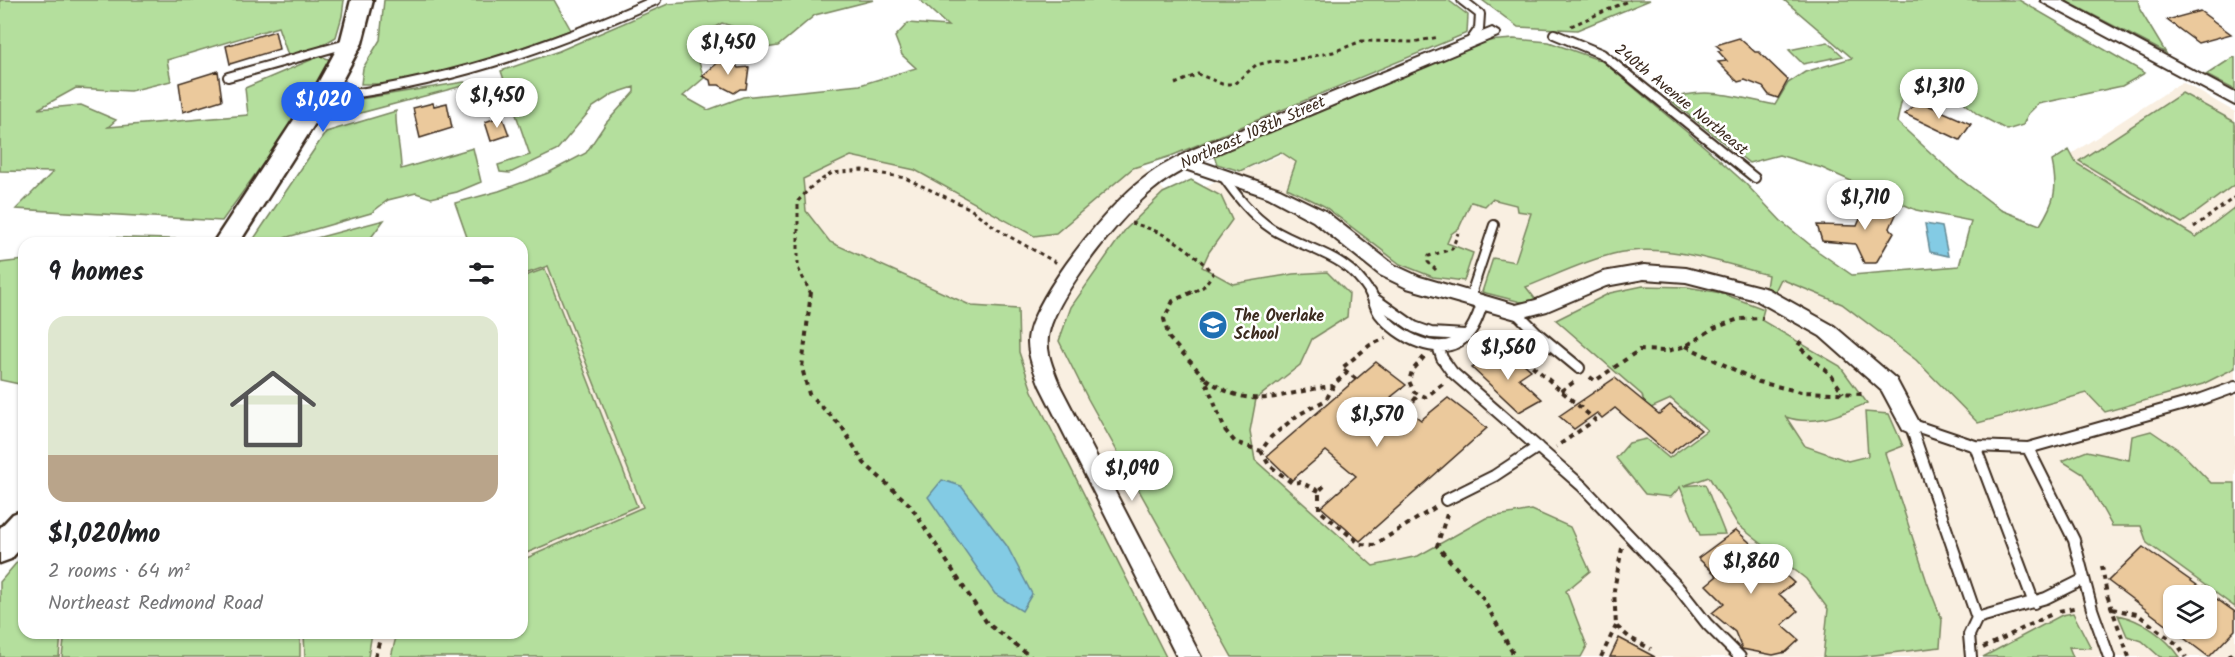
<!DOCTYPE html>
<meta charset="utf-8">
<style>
body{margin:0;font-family:Kalam,sans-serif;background:#f2f2f2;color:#202124;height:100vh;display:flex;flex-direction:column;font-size:22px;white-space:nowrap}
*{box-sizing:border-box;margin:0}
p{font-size:20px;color:#757577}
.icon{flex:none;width:33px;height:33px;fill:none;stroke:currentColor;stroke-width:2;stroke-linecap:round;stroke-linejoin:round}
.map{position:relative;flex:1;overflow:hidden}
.panel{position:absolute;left:18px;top:237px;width:510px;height:402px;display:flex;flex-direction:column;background:#fff;border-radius:18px;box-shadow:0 2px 4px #0004}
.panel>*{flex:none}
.fabs{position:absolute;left:2163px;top:585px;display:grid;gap:12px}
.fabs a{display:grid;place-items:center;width:54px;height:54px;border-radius:12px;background:#fff;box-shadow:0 2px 4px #0004;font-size:30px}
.price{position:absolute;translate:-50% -51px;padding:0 14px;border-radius:21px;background:#fff;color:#222;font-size:20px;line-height:39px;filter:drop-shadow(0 2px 3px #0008)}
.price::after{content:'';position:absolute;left:50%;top:36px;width:18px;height:14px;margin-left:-9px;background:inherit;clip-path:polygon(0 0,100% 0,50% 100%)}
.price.selected{background:#2563eb;color:#fff}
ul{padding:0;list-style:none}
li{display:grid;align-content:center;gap:12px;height:318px;padding:0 30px}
li span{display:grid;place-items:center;height:186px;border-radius:18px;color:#555}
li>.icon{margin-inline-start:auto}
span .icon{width:108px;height:108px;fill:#fffc;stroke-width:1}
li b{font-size:26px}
h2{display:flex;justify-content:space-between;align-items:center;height:72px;padding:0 30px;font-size:26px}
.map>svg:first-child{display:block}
</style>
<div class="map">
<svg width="2235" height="657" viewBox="0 0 2235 657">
<rect width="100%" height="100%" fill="#fff"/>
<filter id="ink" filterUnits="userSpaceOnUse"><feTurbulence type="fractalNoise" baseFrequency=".0167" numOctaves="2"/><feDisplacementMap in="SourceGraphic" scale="12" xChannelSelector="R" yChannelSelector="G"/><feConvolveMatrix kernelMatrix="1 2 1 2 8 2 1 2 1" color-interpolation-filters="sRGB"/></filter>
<g filter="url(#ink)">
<path fill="#f9efe1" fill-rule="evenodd" d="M1047 64 1173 200 1466 77 1987 389 2200 244 2062 160 2182 82 2235 112V657H0V587L24 633H522V260ZM2174 596H2206V628H2174Z"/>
<path fill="#b4df9d" stroke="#78845e" stroke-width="1.5" d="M0 0H344L342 16 336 37 319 47 288 55 278 27 167 60 171 81 130 91 76 88 38 109 81 105 116 120 108 127 248 115 245 88 320 56 331 60 301 107 292 111 299 113 222 221 16 209 53 172 0 171Z
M384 0H554L571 30 483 61 397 84H361L363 68 380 40Z
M726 0H874L815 15 778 46 747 51V31L722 23 692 40 704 78 683 96 708 110 743 97 860 85 916 68 902 55 895 37 908 23 948 26 920 0H1448L1468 15 1467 33 1171 156 1133 168 1056 233 1034 236 915 170 851 156 803 179 806 211 830 242 972 306 1018 309 1019 352 1032 391 1166 657H391L397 633H522V560L643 507 548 266 522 275V243H469L455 203 499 191 548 173 586 153 606 123 634 92V87L613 94 593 107 556 151 510 173 500 172 498 165 530 155 501 71 559 51 668 4Z
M1482 0H1650L1577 30 1518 27Z
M1784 0H2019L2145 73 2122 86 2038 104 2028 114 2023 125 2007 130 1977 114 1957 96 1926 91 1902 99 1897 122 1955 175 2001 210 2040 225C2055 201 2058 189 2052 161L2069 150 2076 163 2196 237 2235 207V368L2203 384 2105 412 2087 393 1978 423 1916 360 1842 304 1781 279 1775 291 1766 288 1768 275C1720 262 1663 242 1613 254 1584 261 1554 276 1526 287L1537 301 1521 302 1482 292 1493 258 1515 262 1531 213 1517 211 1516 205 1492 199 1485 206 1471 202 1459 228 1451 234 1447 243 1473 253 1464 281 1433 277 1400 264 1324 206 1287 188 1296 162 1281 152 1240 171 1217 164 1214 156 1242 142 1486 41 1514 39 1549 42 1602 61 1706 148 1745 183 1782 222 1819 252 1852 275 1959 266 1971 221 1916 210 1822 168 1779 155 1749 163 1670 100C1704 85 1741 98 1775 105L1788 83 1805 72 1852 58Z
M2064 0H2138L2140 10 2166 53Z
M1828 42 1843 56 1803 64 1789 50Z
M2235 57V90L2206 75 2232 58Z
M464 82 470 84 334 120 342 102Z
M2182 93 2235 122V184L2182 223 2079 161Z
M396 111C395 131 401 150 401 169L473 148 481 182 457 192 431 198 416 193 388 200 371 213 267 243H251L326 132Z
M1191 180 1221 196 1232 220 1209 252 1202 267 1233 284 1293 274 1327 272 1349 294 1347 317 1312 339 1300 365 1256 399 1250 431 1255 460 1373 566 1418 556 1486 518 1532 510 1570 527 1590 571 1566 591 1587 646 1581 657H1232L1088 399 1059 341 1071 307 1125 230 1163 193Z
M384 220 367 243H298Z
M97 237 205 240 204 243H99Z
M24 260V385L0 380V263Z
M545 269 637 506 522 555V277Z
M1643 286 1687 287 1721 293 1764 309 1761 320 1840 366 1867 403C1841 414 1814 427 1786 417L1805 446 1848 461 1868 456 1865 412 1889 414 1903 446 1885 453 1927 582 1942 620 1940 647 1858 657H1823L1828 609 1806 579 1738 525 1709 477 1683 486 1705 484 1725 534 1700 535 1680 487 1671 497 1645 494 1616 458 1629 443 1646 439 1669 458 1707 430 1671 399 1651 408 1644 403 1642 395 1556 320 1610 293Z
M2151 431 2179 450 2211 483H2235V607L2147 543 2141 526H2112L2083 474 2062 461 2087 451 2129 460 2132 436Z
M24 554V633H61L59 657H0V582Z
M2073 613 2091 648 2069 647 2073 657H1983L2062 615Z
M2118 615C2142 620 2166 637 2180 657H2160L2142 641 2127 636Z
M65 633H300V657H62Z
M304 633H372L368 657H305Z"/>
<path fill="#83cbe4" stroke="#668b95" stroke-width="1.5" d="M1925 224 1942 227 1948 256 1930 252Z
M942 480 961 486 1007 546 1032 594 1022 611 995 594 928 497Z"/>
<path fill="#ebc99c" stroke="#3b2a1e" stroke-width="1.5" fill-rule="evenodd" d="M2200 11 2231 34 2198 43 2167 20Z
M275 31 279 49 230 64 226 46Z
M1739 38 1755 52H1759L1788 80 1778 98 1769 95 1763 87 1745 80 1738 82 1718 62 1727 61 1718 51 1722 50 1716 45Z
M727 59 732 60 738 68 749 67 746 89H740L734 93 719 85H711L710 80 702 76 720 61Z
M218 71 222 100 183 112 179 83Z
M1918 101 1971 124 1960 140 1905 114Z
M433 103 434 106 447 103 452 128 420 138 413 108Z
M502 116 509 135 491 141 485 122Z
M1869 198 1898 210 1890 228 1894 232 1876 263H1864L1855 244 1822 241 1817 225 1857 226Z
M1494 355 1503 363 1514 355 1531 370 1519 378 1542 399 1519 412 1472 368Z
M1376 362 1406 385 1391 397 1421 420 1448 398 1487 428 1360 541 1321 507 1356 476 1326 451 1292 480 1267 456Z
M1615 378 1659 414 1670 405 1701 430 1669 454 1615 408 1602 418 1597 413 1574 429 1559 416Z
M1736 530 1794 583 1779 594 1798 611 1782 625 1799 640 1786 652 1773 655 1742 649 1735 632 1712 613 1724 603 1706 585 1717 576 1698 558Z
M2143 547 2235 612V630L2209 657 2108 581ZM2174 596H2206V628H2174Z
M1619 638 1655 657H1610Z"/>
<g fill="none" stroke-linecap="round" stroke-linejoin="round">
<g stroke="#3b2a1e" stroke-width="12">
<path id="lane-far1" d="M1462 0 1480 14 1479 29 1470 42
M1554 34 1602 54 1755 178
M228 77 350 43
M320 98C441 85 546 49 656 0
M1222 175C1236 195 1251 215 1272 229 1310 252 1345 252 1371 294
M1471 294 1494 225"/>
</g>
<g stroke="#3b2a1e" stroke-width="14">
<path id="lane" d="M1370 292C1374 299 1375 307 1380 314 1398 337 1440 360 1466 336 1475 327 1479 313 1483 302
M1373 298 1414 327 1431 333 1465 335
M1470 298 1472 292
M1516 312 1539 335 1579 368
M1438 346 1442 358 1452 372 1582 486 1678 587 1707 624 1740 657
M1910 424 1975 446 2028 448 2202 399 2235 387
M1910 424 1977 618 1969 635 1971 657
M1975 446 2034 603
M2028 448 2074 540 2092 609 2109 657
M1446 500 1494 476 1538 447
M1977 618 2046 598 2084 579"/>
</g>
<g stroke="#3b2a1e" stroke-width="4">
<path id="street" d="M2041 0H2061L2235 93V105L2044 3Z
M1492 28 1500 33 1498 36 1199 161 1280 189 1325 211 1394 265 1420 277 1516 305 1536 300 1603 272 1644 265 1686 268 1768 289 1834 326 1896 379 1920 424 1917 430 1910 433 1903 430 1882 391 1820 336 1756 300 1686 282 1644 279 1606 286 1547 311 1516 319 1407 288 1380 275 1313 221 1268 197 1185 169C1174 175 1163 181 1154 189 1122 214 1058 294 1049 332 1044 350 1054 370 1060 386L1201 657H1177L1040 386C1034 370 1025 350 1029 333 1039 291 1108 205 1143 179 1158 167 1176 158 1194 149Z"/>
</g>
<g stroke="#3b2a1e" stroke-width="5">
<path id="secondary" d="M351 0H373L362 43 340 84 239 243H213L318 83 340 43Z
M24 510V544L11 559 0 563V528L13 514Z"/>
</g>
<path stroke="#3b2a1e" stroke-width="3" stroke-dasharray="4 4" stroke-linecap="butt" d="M1571 26 1630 0
M1175 84 1198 74 1222 84H1234L1256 65 1273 61 1285 62 1333 52 1362 41 1413 42 1439 37
M1131 223C1164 231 1191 248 1213 274L1203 287 1189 294
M2194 227 2235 197
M1436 270 1428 262 1429 256 1452 249 1458 233
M811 294 798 268V201L812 186 832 173 862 170 905 178 969 208 1003 233 1057 263"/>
<path stroke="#3b2a1e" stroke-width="4" stroke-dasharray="5 5" stroke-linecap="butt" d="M811 292 802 368 809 394 842 427 864 463 910 505 987 623 1031 657
M1192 292 1173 301 1164 319 1169 338 1204 377 1225 430 1235 442 1261 451
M1801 341 1798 346 1831 375 1843 393
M1686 346 1759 382 1801 392 1865 394
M1472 350 1481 357 1513 349 1595 420 1556 447
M1424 357 1412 371 1409 381 1414 392 1426 397 1444 383
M1590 377 1595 381 1639 350 1667 351 1686 346 1714 328 1739 319 1763 318
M1206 379C1256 414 1279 392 1333 386
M1356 379 1342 368 1370 345 1386 338
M1561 391 1574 382
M1407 409 1419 394
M1324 486 1319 491V510L1360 544 1374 545 1436 507
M1319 491 1300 482 1292 483 1269 465 1261 451 1271 437 1298 415 1326 400 1335 383 1348 372
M1447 514 1437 546 1482 597 1515 657
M1622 548 1614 590 1616 626 1630 638 1651 649
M2102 566 2107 595 2129 657
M2112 609 2137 614 2178 645 2186 657
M2059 611 2078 607
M1983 648 2052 614
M375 657 380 639 379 633
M1601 657 1616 626
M2228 657 2233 652"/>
<use href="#lane-far1" stroke="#fff" stroke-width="8"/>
<use href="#lane" stroke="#fff" stroke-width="10"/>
<use href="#street" fill="#fff" fill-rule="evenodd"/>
<use href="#secondary" fill="#fff" fill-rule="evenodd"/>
</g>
</g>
<defs>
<g id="school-disc" transform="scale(1.5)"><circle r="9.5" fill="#1f6fb2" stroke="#fff"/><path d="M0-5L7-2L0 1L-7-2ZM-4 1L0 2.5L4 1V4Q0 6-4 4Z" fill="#fff"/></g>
</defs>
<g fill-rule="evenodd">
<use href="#school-disc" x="1213" y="325"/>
</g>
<g text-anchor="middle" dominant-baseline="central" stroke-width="5" stroke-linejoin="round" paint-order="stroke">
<g font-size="16" fill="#3b2a1e" stroke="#fff">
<text transform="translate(1681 100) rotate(39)">240th Avenue Northeast</text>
<text transform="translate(1253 133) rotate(-24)">Northeast 108th Street</text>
</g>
<g font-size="16" font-weight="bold" fill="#3b2a1e" stroke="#fff" text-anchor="start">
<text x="1234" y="316">The Overlake<tspan x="1234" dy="18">School</tspan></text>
</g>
</g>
</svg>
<div class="fabs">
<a><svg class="icon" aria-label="layers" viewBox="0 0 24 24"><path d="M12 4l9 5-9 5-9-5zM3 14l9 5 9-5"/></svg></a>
</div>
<b class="price" style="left:728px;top:76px">$1,450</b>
<b class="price" style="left:1939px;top:120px">$1,310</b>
<b class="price" style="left:497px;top:129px">$1,450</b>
<b class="price selected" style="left:323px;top:133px">$1,020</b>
<b class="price" style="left:1865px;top:231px">$1,710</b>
<b class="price" style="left:1508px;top:381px">$1,560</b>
<b class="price" style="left:1377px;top:448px">$1,570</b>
<b class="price" style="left:1132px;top:502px">$1,090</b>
<b class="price" style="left:1751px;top:595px">$1,860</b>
<section class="panel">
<h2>9 homes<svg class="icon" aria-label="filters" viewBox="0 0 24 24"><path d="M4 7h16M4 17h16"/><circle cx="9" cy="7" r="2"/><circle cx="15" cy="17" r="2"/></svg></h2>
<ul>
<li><span style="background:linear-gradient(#dfe7d0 75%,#b9a48a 0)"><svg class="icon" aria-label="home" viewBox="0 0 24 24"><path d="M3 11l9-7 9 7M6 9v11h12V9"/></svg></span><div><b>$1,020/mo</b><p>2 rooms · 64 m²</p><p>Northeast Redmond Road</p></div></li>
</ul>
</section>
</div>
